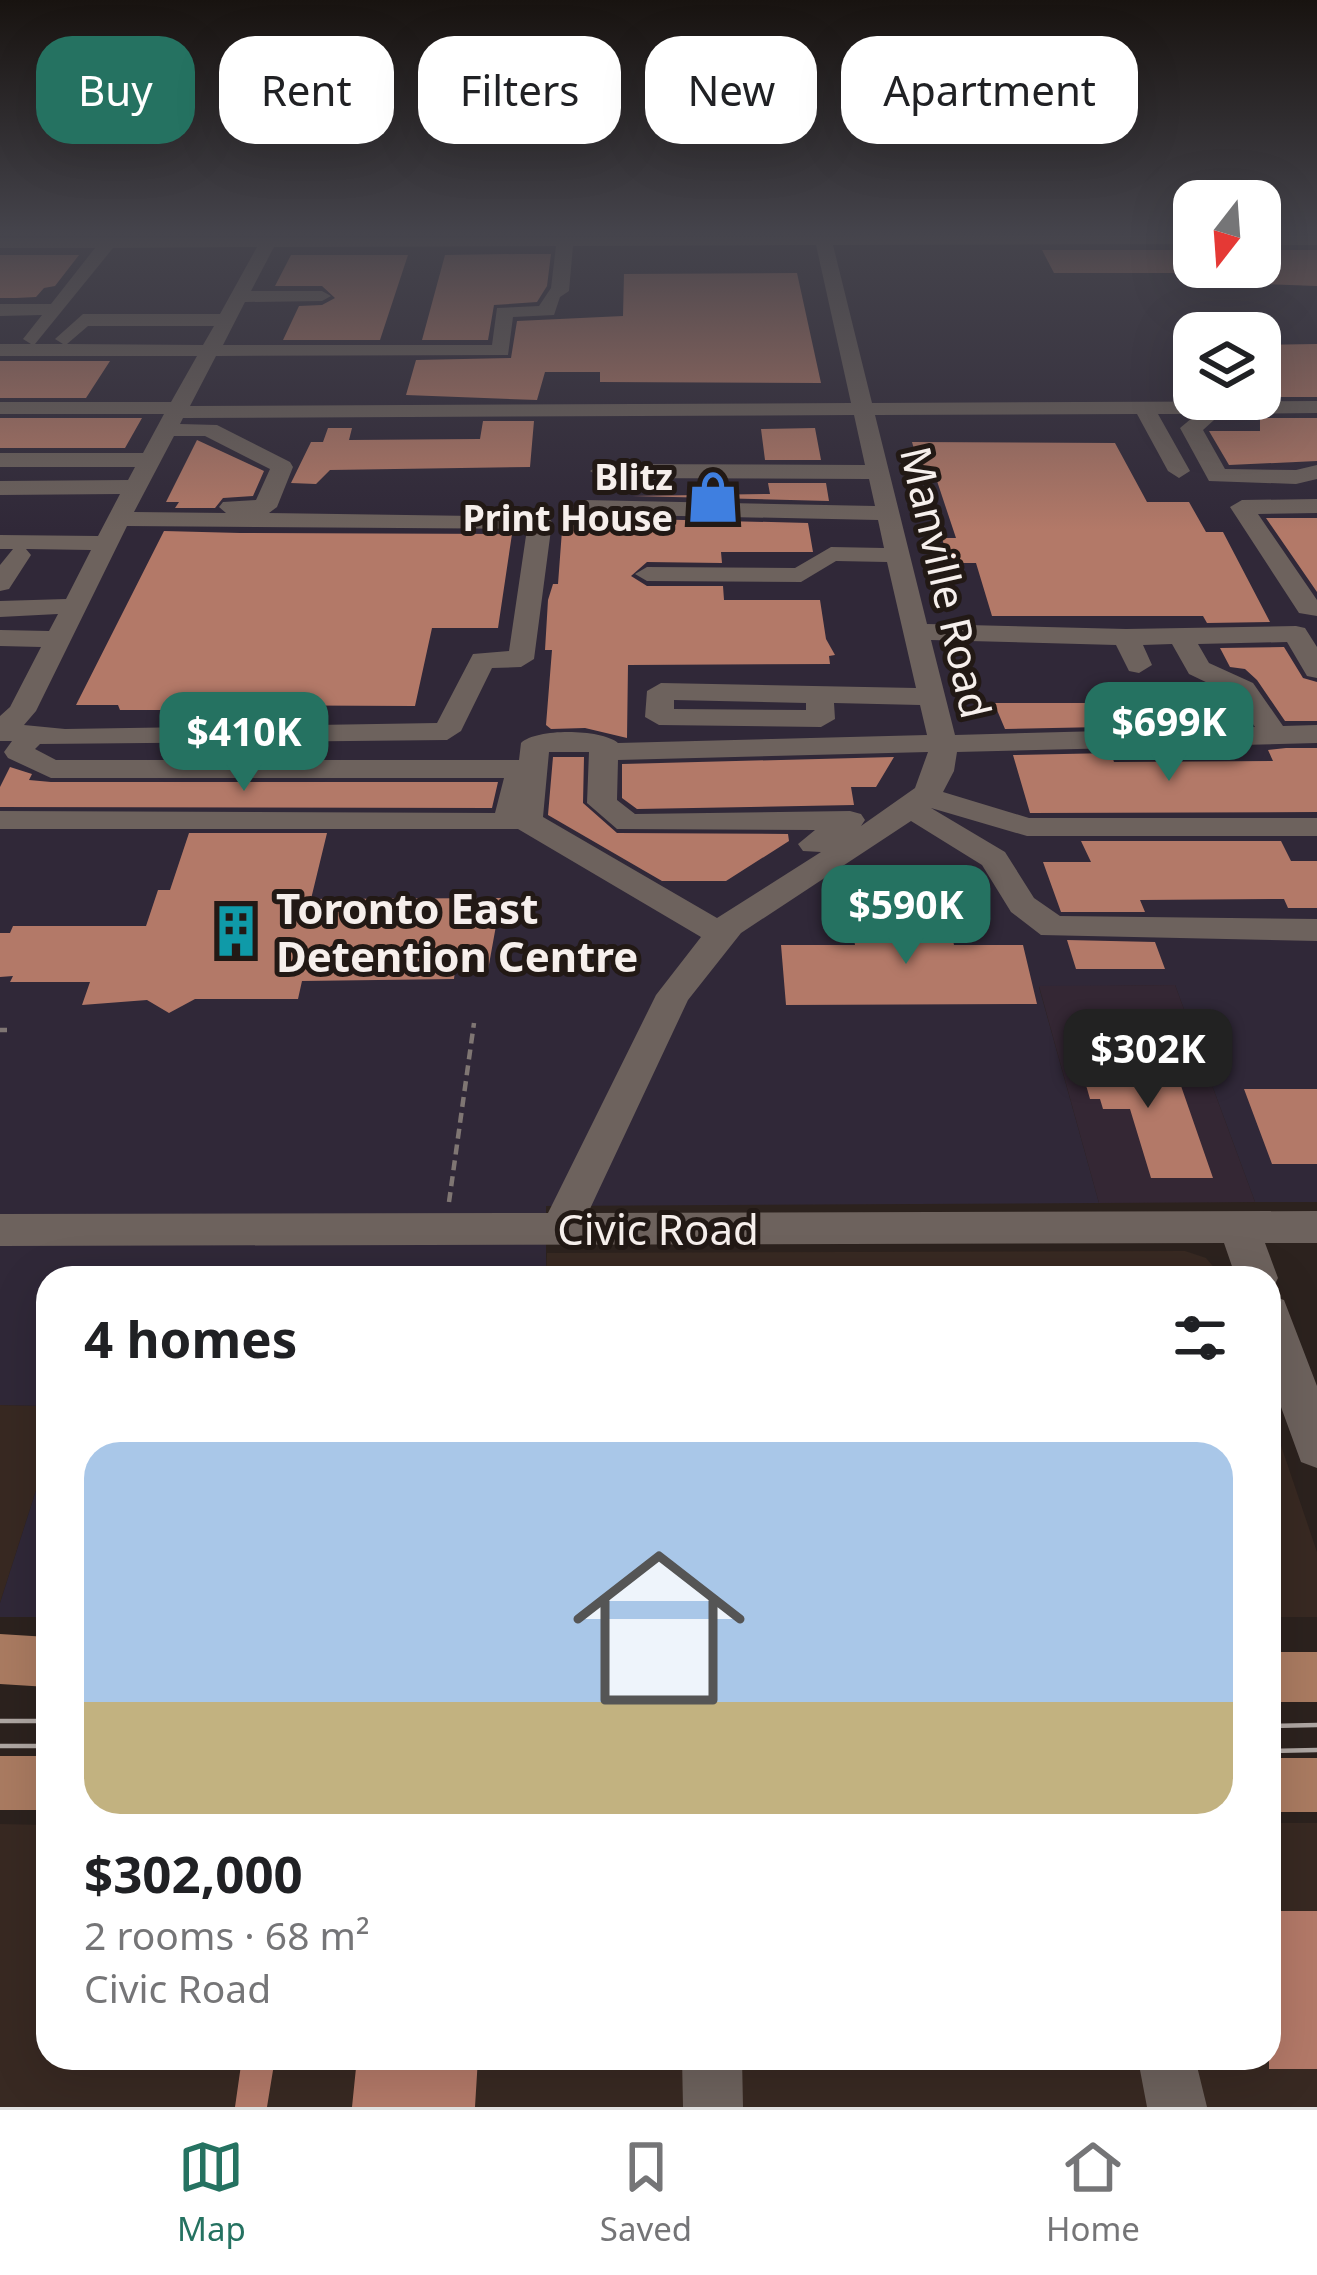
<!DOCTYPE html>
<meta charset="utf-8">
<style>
body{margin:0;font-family:"Noto Sans",sans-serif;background:#f6f6f6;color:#202124;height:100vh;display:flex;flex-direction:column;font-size:45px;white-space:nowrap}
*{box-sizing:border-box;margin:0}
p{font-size:39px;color:#757577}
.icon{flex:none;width:66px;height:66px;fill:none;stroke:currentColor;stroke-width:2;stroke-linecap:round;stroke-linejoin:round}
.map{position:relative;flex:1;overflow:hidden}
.drawer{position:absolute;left:36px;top:1266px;width:1245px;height:804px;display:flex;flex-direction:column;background:#fff;border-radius:36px;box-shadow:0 12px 48px #0002}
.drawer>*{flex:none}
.top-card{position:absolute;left:36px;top:36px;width:1245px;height:108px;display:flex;gap:24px}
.needle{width:78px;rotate:197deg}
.fabs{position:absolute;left:1173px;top:180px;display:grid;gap:24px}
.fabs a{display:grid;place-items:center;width:108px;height:108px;border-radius:24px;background:#fff;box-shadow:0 12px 48px #0002;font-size:60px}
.price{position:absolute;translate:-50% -102px;padding:0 27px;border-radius:24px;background:#257261;color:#fff;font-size:39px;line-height:78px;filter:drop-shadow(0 3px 6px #0008)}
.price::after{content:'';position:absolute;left:50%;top:72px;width:36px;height:27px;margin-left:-18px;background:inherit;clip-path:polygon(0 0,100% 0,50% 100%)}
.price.on{background:#222;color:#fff}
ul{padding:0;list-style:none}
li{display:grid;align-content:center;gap:24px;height:636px;padding:0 48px}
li+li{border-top:3px solid #e0e0e0}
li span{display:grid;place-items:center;height:372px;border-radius:36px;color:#555}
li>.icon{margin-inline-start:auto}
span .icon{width:216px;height:216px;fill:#fffc;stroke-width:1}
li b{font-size:51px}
h2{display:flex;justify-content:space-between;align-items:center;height:144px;padding:0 48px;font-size:51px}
.pill{padding:0 42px;border-radius:36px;background:#fff;box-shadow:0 12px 48px #0002;font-size:42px;line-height:108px}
.pill.on{background:#257261;color:#fff}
.menu{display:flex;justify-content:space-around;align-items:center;height:168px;border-top:3px solid #e0e0e0;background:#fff;font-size:33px;color:#757577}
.menu a{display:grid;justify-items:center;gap:6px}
.menu .on{color:#257261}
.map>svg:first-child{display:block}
</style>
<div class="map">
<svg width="1317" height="2107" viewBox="0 0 1317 2107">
<rect width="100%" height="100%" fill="#2c221e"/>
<path fill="#382922" d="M1185 1251 1206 1258 1223 1278H546L547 1253Z
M0 1405 48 1406V1453L0 1603Z
M1269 1410 1317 1552V1617H1269Z
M1269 1823H1317V2107H0V1824L48 1825V2058H1269Z"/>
<path fill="#302838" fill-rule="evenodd" d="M0 236H1194V267H1260V236H1317V1202H1255L1175 985 1039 987 1099 1203 546 1206V1278H48V1406L0 1405ZM1194 333H1260V399H1194Z
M48 1453V1617H0V1603Z"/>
<path fill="#342734" d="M1175 985 1255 1202 1099 1203 1039 986Z"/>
<path fill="#b37968" d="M1042 250H1194V273H1054Z
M1260 250H1317V286L1260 284Z
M519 254H551L547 286 537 302 494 305 488 340H422L445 255Z
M0 255H79L55 286 44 288 36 297 16 298H0Z
M291 255H408L380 340H283L299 306 322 305 335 298 322 286H275Z
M797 273 821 383 600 382V372H545L537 400 406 395 416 360 511 358 517 321 623 316 624 274Z
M1317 344V397H1260V345Z
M0 361H110L86 398H0Z
M0 418H142L125 448H0Z
M1260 418H1317V461L1229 465 1209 431H1260Z
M483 421H534L530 467 330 470 316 484 291 483 311 442H323L328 428H352L349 440 480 439Z
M815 428 821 460H765L761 429Z
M197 440 264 471 253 496 223 498 215 508H175L179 502H166Z
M912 442 1115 443 1147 502H1189L1206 532H1223L1270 622 1207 623 1203 616H992L976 563H949L942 538H956L936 478H922Z
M768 483H826L829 501 632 496 770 494Z
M563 517 808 523 813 552H721L722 563 647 562 631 576 647 586H723L724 600H820L826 639 835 655 829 656 830 664 628 665 627 738 585 728 551 729 546 725 552 650H545L548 600 553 584H558Z
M1266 518H1317V592Z
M164 531 240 533 512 534 498 628H432L415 706 173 705 172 710H120L118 705H76Z
M1284 647 1303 678 1317 682V721H1285L1257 680 1245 669 1230 667 1220 648Z
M994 703H1094L1102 727 1005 729Z
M1286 748H1317V812L1030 813 1013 755 1111 753 1114 762 1273 761 1268 750Z
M553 757H584L583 803 617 833 788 834 789 841 726 881H662L548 815Z
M894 757 876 787H851L854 805 637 809 622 798V764Z
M10 767 32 774 29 780 51 782H498L492 808 0 807V787Z
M189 833H327L311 899 501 898 488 970H455L454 979 302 981 298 999H195L169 1013 147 1000 82 1005 90 982H10L13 976 0 977V933H10L13 926H146L158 890H170Z
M1081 841H1281L1291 861H1317V908H1288L1284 899 1140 900 1145 912H1061L1043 862H1091Z
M850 914H947L954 945H1023L1037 1004 786 1005 781 945H855Z
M1067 940 1155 942 1165 969H1076Z
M1076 1050H1143L1154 1084 1180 1083 1213 1178H1151L1130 1109H1103L1100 1099H1090Z
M1244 1089H1317V1164H1272Z
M1269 1911H1317V2069H1269Z
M242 2058H275L267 2107H235Z
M357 2058H478L475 2107H352Z"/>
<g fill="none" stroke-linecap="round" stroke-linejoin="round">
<path stroke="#7f7673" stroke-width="4.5" stroke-dasharray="10 6" stroke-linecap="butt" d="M0 1030H7
M449 1202 474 1023"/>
<path fill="#6d625d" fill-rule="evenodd" d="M1194 236V244L833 245 872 403 1317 401V413L1211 414 1214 420 1203 430 1225 469 1296 470 1317 465V479L1296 484 1209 481 1180 428 1192 418 1190 414H1158L1190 471 1179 478 1168 471 1137 414 875 415 927 624 1126 629 1296 626 1305 628 1317 647V678L1307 676 1287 642 1198 644 1209 663 1253 683 1283 726 1317 725V743L957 752 954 771 943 792 1029 818H1317V836H1027L931 808 1005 852 1034 898 1060 916 1317 919V941L1041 935 1011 912 982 865 911 821 741 933 688 1000 588 1213 1317 1211V1243H1265L1278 1278 1272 1290 1269 1278H1236L1224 1243 0 1246V1214L548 1213 656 995 701 937 518 829H0V811L495 813 504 778H51L8 758 4 752 12 741H0V716L10 707 41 647 0 646V630L49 631 58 614 0 617V601L66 599 91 550 26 549 31 555 9 589 0 591V565L13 549H0V535L98 536 120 494 0 495V481L128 480 135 467H0V453H143L164 414H0V402H171L197 356H0V344H31L23 339 42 315 0 316V304H51L95 248H0V238ZM816 245 851 403 190 406 216 356 508 355 513 317 554 315 560 297 569 291 573 246ZM556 246 551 288 539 306 497 308 492 345H223L245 302 322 301 331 296 322 291H251L274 247ZM257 247 220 314H83L55 339 63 344H35L113 248ZM88 326H214L203 345 67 344ZM854 415 865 465 601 464 590 471 601 478 869 479 875 506 585 500 573 507 585 514 878 520 884 548 831 547 795 568 647 567 635 574 647 581 801 582 836 561 887 562 916 688 661 683 647 691 645 717 659 725 821 727 835 719 834 703 920 705 927 735 618 743C601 729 537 728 521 743L519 760H56L35 749 40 744 447 740 461 731 492 668 521 667 534 659 552 522 548 517 269 513 277 507 293 467 290 462 217 425 180 424 183 418ZM174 436H205L270 469 256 500 223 502 219 507 226 513 134 512ZM127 526 527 529 509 651 473 654 437 723 65 729 24 725 36 711ZM931 640 1116 645 1129 671 1139 673 1152 665 1143 645 1172 644 1189 674 1233 695 1255 727 955 735ZM674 700 806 703V710L674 709ZM549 752H589L587 803 617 829 815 830 798 844 803 851 821 852 717 918 543 817ZM928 752 915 788 861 826 865 820 861 814 850 811 635 814 617 800 618 760Z
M1260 236H1317V245H1260Z
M1317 499V513L1258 514 1317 600V616L1299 613 1230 507 1242 500Z
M1269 1295 1284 1300 1317 1386V1468L1301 1462 1269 1374Z
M682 2058H742L743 2107H683Z
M1145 2058H1195L1207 2107H1147L1140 2070Z"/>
<path fill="#aa7b61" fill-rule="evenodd" d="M0 1634 48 1637V1687L0 1684Z
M1269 1652H1317V1702H1269Z
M0 1756H48V1810H0Z
M1269 1758H1317V1812H1269Z"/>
<path stroke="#afa7a3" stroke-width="4.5" d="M0 1721H48
M1269 1726 1317 1725
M0 1746H48
M1269 1751 1317 1750"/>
</g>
<linearGradient id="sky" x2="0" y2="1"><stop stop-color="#181310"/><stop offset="0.44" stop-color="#45444c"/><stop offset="1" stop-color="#45444c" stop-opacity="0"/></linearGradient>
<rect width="1317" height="531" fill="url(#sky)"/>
<defs>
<g id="shop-bare" transform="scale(4.14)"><path d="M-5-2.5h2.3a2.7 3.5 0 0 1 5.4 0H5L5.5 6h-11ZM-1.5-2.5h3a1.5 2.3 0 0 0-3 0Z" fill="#3f7fe0" stroke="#221915" stroke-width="2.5" paint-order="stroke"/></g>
<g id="building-bare" transform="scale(4.14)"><path d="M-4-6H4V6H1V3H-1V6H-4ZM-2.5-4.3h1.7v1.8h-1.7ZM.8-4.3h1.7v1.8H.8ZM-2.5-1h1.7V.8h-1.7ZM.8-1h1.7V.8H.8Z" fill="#0f9aa8" stroke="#221915" stroke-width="2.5" paint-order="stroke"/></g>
</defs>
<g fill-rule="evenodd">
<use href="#shop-bare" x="713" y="497"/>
<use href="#building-bare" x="236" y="931"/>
</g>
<g text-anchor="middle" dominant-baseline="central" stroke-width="10" stroke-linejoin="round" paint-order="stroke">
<g font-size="36" font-weight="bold" fill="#f6efec" stroke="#221915" text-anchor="end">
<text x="673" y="476">Blitz<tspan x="673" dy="41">Print House</tspan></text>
</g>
<g font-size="42" fill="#f6efec" stroke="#221915">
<text transform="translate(947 582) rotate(77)">Manville Road</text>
<text x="658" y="1228">Civic Road</text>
</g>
<g font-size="42" font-weight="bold" fill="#f6efec" stroke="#221915" text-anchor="start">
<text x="276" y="907">Toronto East<tspan x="276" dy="48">Detention Centre</tspan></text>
</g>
</g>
</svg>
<div class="fabs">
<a><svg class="needle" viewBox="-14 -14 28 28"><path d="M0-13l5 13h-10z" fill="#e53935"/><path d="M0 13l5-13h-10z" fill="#757577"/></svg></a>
<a><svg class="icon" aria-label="layers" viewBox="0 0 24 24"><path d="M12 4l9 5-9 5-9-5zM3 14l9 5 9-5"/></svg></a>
</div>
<b class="price" style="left:1169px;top:784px">$699K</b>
<b class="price" style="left:244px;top:794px">$410K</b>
<b class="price" style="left:906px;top:967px">$590K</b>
<b class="price on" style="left:1148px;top:1111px">$302K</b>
<div class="top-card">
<a class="pill on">Buy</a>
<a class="pill">Rent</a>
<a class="pill">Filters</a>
<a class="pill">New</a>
<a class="pill">Apartment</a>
</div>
<section class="drawer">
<h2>4 homes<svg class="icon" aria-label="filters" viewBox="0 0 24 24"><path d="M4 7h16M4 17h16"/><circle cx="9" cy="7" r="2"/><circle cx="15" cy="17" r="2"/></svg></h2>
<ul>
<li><span style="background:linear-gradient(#a9c7e8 70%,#c2b280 0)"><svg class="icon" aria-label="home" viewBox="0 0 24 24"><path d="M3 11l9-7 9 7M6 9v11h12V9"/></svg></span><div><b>$302,000</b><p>2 rooms · 68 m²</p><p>Civic Road</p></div></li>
</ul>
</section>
</div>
<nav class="menu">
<a class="on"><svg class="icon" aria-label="map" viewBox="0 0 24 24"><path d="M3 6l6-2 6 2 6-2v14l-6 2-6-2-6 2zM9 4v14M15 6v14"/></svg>Map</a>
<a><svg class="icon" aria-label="saved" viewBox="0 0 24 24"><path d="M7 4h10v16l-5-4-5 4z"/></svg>Saved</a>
<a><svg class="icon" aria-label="home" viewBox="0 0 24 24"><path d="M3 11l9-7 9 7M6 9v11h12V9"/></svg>Home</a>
</nav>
